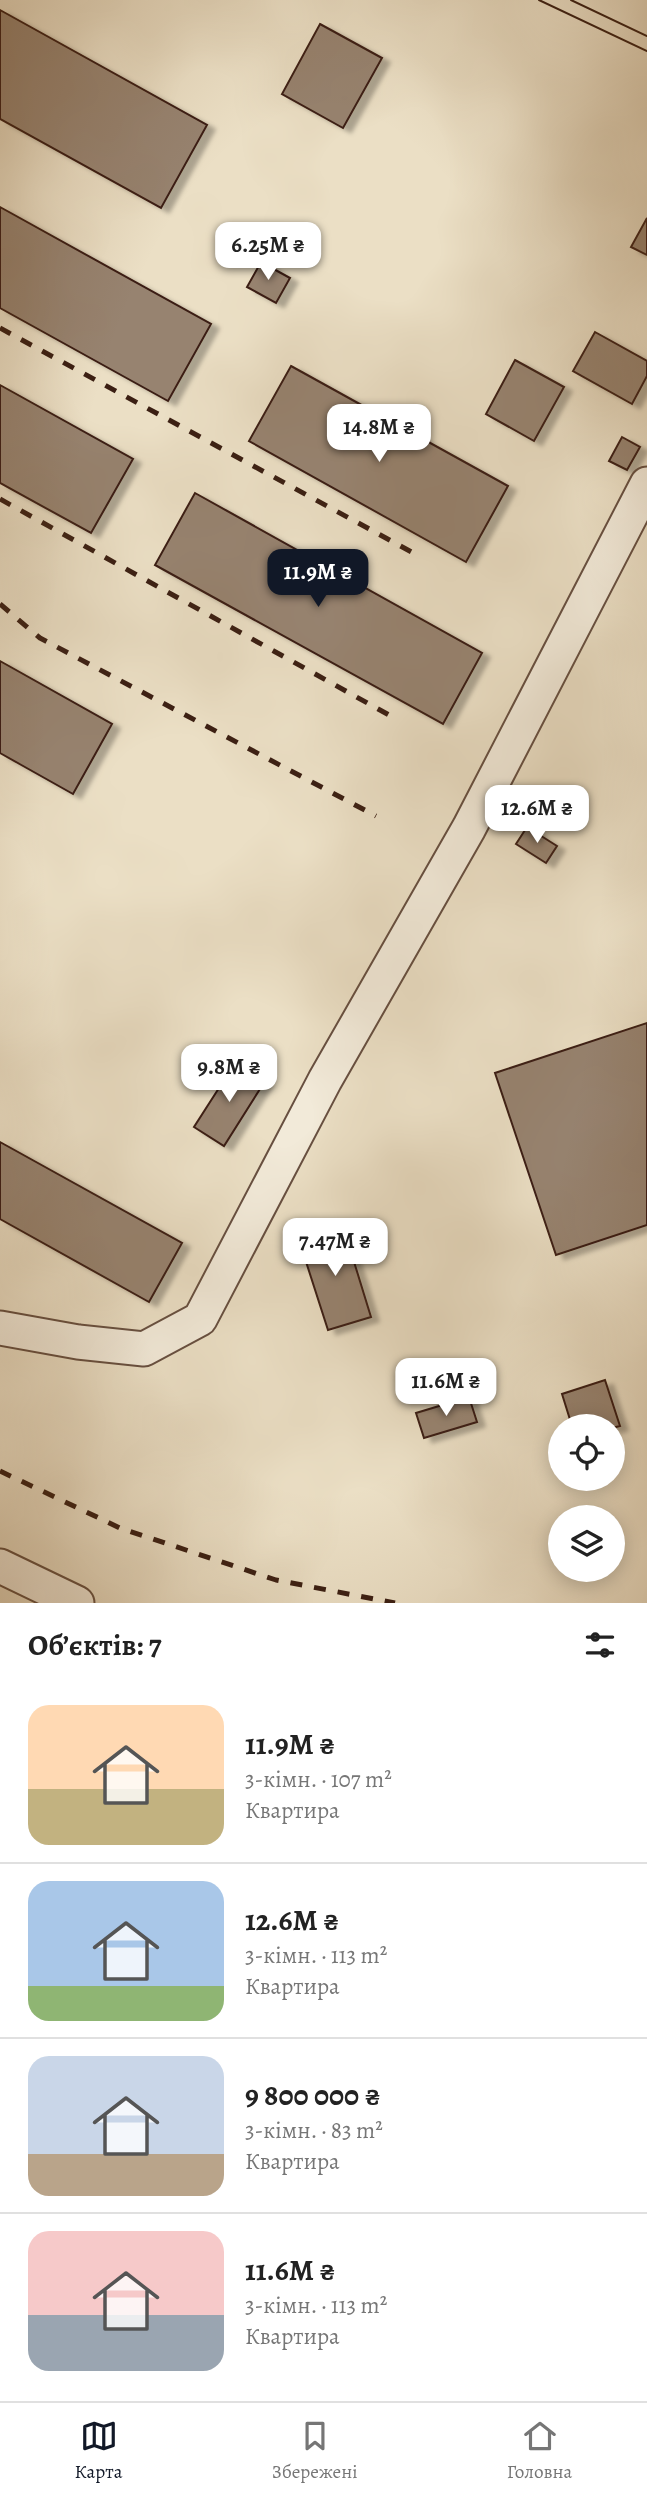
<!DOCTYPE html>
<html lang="uk">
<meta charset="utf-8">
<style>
body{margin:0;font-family:Alegreya,serif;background:#f6f6f6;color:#222;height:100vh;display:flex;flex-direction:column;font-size:26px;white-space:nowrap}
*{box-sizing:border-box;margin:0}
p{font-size:23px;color:#767676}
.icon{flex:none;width:38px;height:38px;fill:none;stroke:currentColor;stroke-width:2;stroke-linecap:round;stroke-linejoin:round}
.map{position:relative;height:1603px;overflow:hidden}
.drawer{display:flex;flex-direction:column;background:#fff;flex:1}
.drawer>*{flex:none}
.buttons{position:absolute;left:548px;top:1414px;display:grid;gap:14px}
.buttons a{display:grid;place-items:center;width:77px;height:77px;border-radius:50%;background:#fff;box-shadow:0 4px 18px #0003;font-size:35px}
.price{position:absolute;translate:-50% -60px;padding:0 16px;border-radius:14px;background:#fff;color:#222;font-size:23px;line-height:46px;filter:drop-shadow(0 2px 4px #0008)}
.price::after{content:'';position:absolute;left:50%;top:42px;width:21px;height:16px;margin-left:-10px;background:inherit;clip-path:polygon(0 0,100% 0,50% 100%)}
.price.on{background:#111827;color:#fff}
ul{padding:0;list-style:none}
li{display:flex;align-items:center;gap:21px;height:175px;padding:0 28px}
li+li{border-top:2px solid #e0e0e0}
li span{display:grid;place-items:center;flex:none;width:196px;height:140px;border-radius:21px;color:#555}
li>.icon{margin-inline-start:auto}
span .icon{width:84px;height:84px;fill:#fffc;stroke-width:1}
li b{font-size:30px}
h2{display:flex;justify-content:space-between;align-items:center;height:84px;padding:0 28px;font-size:30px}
.dock{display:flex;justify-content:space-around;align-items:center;height:98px;border-top:2px solid #e0e0e0;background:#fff;font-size:19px;color:#767676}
.dock a{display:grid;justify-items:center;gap:4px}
.dock .on{color:#111827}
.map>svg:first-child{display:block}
</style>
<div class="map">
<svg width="647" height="1603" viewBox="0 0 647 1603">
<defs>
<filter id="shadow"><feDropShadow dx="8" dy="4.5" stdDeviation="2" flood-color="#0004"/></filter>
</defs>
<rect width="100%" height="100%" fill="#ebdfc5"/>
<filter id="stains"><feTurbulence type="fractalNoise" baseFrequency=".00286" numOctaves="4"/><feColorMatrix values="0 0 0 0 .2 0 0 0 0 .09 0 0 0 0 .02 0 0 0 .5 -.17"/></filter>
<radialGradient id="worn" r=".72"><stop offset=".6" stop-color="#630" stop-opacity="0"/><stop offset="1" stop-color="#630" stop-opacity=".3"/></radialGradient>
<path fill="#978370" stroke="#3b1f13" stroke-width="2" filter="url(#shadow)" d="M0 10 207 125 161 208 0 119Z
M320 24 382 58 343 128 282 94Z
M0 207 211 324 168 401 0 308Z
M647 218V255L631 247Z
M261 262 290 278 276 303 247 287Z
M595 332 647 361V376L632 404 573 371Z
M515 360 564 387 534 441 486 414Z
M291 366 508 486 466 562 249 441Z
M0 385 133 459 91 533 0 483Z
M622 437 640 447 627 470 609 461Z
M195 493 482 653 443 724 155 565Z
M0 661 112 724 73 794 0 753Z
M527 827 557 846 546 863 516 844Z
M647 1023V1225L556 1255 495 1073Z
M235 1063 265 1081 224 1146 194 1127Z
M0 1142 182 1243 149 1302 0 1219Z
M343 1226 371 1317 328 1330 299 1240Z
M605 1380 620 1426 612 1428V1426H572L562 1394Z
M469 1397 477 1422 424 1438 416 1413Z"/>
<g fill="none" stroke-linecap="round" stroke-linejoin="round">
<g stroke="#674f40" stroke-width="37">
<path id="minor" d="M0 1328 78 1342 144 1349 200 1319 325 1080 469 828 647 484
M0 1566 77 1603"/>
</g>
<use href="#minor" stroke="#f2ead9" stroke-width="33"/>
<path stroke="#3b1f13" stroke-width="2" d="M539 0 647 51
M571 0 647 36"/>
<path stroke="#3b1f13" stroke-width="5" stroke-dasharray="12 12" stroke-linecap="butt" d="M0 328 417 555
M0 499 398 720
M0 604 40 638 376 816
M0 1471 120 1528 276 1580 395 1603"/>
</g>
<rect width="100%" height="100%" filter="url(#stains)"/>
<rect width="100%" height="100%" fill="url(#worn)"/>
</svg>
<div class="buttons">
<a><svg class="icon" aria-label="locate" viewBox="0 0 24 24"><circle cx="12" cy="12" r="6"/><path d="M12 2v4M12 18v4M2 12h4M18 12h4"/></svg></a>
<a><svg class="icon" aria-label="layers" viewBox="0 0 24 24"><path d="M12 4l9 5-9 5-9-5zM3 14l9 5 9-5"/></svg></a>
</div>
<b class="price" style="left:268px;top:282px">6.25M ₴</b>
<b class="price" style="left:379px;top:464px">14.8M ₴</b>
<b class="price on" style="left:318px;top:609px">11.9M ₴</b>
<b class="price" style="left:537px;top:845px">12.6M ₴</b>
<b class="price" style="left:229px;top:1104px">9.8M ₴</b>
<b class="price" style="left:335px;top:1278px">7.47M ₴</b>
<b class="price" style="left:446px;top:1418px">11.6M ₴</b>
</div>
<section class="drawer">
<h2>Об’єктів: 7<svg class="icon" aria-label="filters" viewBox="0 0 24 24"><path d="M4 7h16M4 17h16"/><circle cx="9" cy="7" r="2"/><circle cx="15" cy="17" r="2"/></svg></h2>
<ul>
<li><span style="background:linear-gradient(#ffd9b3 60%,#c2b280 0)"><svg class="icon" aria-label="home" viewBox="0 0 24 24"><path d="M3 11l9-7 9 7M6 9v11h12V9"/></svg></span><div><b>11.9M ₴</b><p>3-кімн. · 107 m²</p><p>Квартира</p></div></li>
<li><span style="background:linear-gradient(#a9c7e8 75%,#8fb573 0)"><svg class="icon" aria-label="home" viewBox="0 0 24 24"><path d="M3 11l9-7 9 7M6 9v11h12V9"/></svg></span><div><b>12.6M ₴</b><p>3-кімн. · 113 m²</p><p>Квартира</p></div></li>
<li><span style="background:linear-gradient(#c9d6e8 70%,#b9a48a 0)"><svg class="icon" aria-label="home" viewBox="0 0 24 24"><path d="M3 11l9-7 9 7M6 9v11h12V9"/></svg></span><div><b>9 800 000 ₴</b><p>3-кімн. · 83 m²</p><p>Квартира</p></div></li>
<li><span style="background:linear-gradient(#f6c9c9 60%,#9aa5b1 0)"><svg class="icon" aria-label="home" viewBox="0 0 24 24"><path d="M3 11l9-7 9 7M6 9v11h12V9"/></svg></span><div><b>11.6M ₴</b><p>3-кімн. · 113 m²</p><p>Квартира</p></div></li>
</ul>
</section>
<nav class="dock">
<a class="on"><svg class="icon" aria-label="map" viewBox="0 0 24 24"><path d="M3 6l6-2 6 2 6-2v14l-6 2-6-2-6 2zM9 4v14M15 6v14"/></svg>Карта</a>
<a><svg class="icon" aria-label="saved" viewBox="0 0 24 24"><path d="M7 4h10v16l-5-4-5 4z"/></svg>Збережені</a>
<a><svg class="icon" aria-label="home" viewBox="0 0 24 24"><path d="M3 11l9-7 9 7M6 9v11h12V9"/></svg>Головна</a>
</nav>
